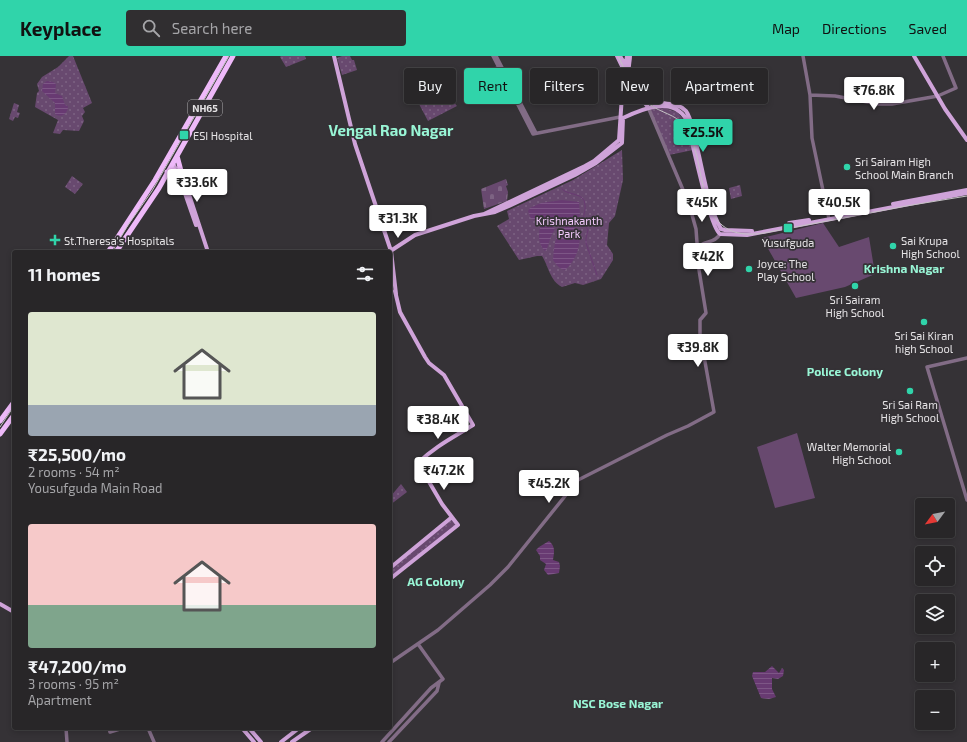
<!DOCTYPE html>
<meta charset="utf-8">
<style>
body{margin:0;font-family:"Exo 2",sans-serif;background:#302e30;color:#f1f3f6;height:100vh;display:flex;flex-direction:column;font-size:15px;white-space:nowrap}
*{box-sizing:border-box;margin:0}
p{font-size:13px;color:#a5a5a8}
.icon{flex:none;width:22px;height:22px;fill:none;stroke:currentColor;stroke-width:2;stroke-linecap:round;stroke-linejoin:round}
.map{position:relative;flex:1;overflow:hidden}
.sheet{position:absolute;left:12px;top:194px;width:380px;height:480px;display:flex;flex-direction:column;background:#282628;border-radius:4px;box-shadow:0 2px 6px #0003,0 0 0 1px #444345}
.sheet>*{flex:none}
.hud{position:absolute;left:404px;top:12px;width:380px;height:36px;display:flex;gap:8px}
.needle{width:26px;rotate:238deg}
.buttons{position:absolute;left:915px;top:442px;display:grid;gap:8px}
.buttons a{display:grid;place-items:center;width:40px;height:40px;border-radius:4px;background:#282628;box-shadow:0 2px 6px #0003,0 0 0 1px #444345;font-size:20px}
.price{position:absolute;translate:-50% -34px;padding:0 9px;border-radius:4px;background:#fff;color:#222;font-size:13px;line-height:26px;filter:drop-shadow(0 1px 2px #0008)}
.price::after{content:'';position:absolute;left:50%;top:24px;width:12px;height:9px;margin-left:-6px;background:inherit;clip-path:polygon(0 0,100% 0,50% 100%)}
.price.on{background:#30d4aa;color:#111}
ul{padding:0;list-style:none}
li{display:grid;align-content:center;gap:8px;height:212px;padding:0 16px}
li span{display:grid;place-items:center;height:124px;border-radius:4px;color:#555}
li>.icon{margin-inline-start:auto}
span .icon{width:72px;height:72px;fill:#fffc;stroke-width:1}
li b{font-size:17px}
h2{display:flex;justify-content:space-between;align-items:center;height:48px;padding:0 16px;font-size:17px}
.tag{padding:0 14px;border-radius:4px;background:#282628;box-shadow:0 2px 6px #0003,0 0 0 1px #444345;font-size:14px;line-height:36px}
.tag.on{background:#30d4aa;color:#111}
header{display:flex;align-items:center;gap:24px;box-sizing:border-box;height:56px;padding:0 20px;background:#30d4aa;color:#111}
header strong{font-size:19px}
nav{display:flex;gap:22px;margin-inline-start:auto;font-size:14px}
.search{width:280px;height:36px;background:#302e30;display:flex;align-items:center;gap:10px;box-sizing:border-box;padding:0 14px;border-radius:4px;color:#a5a5a8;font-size:15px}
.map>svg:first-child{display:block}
</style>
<header>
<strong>Keyplace</strong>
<div class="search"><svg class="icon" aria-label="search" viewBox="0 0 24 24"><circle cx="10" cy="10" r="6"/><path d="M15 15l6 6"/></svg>Search here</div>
<nav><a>Map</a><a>Directions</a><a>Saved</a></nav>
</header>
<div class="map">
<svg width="967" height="686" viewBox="0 0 967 686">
<defs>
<pattern id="grass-dots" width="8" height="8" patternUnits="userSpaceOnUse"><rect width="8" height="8" fill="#68496f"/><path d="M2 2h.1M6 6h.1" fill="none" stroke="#7d6383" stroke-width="1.8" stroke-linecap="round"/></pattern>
<pattern id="cemetery-stones" width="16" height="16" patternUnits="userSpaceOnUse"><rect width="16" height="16" fill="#68496f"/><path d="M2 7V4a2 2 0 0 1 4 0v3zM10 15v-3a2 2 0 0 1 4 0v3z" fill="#7d6383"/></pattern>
<pattern id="water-rules" width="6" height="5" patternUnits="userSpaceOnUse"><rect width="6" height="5" fill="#683a72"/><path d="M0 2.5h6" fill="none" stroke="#7d5686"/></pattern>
</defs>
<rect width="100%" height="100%" fill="#353236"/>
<path fill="url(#grass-dots)" d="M69 0H73L92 47 83 52 85 56 82 60 84 65 79 75 63 74 60 78 53 77 58 64 35 51 37 37 39 35 37 28 42 21 58 11Z
M281 0H305L306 3 286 11 280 1Z
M342 0H350L352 4H354L357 14 342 19 337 2Z
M499 9 509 29 493 36 483 17Z
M445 36 457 50 428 65 419 48Z
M14 47 19 49 17 56 20 57 18 62 15 61 13 65 9 63Z
M659 50 677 56 684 64 693 94 669 99 649 54Z
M622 94 623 124 615 160 609 167 607 189 613 198V204L601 223 583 229 575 227 562 231C550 225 548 209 542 200H537L519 204 497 170 509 163 507 155 573 124Z
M72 120 83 128 75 138 65 131Z
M740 129 742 140 731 143 729 132Z
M401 428 407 436 390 449V441Z
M452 461 458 469 390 523V512Z"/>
<path fill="url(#cemetery-stones)" d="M506 123 508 129 506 130 508 136 507 145 484 153 481 133Z"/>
<path fill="#68496f" d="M823 167 839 191 869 181 875 218 845 231 796 242 762 182Z
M797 377 815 442 775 452 757 391Z"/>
<path fill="url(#water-rules)" d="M47 25 53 26 56 28 55 37 62 40 65 49 68 50C68 58 61 62 55 58V47L42 35 43 28Z
M562 144 579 146 580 159 579 161 535 164 531 163 528 155 530 152 541 147Z
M544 170 553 171 555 173 551 180 547 193 545 195C539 189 538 180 540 172Z
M567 170 577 172 579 174C582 188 576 205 565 214 559 213 556 208 553 204 554 192 555 174 567 170Z
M549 485C556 491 554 496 553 504L559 506 560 510 559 517 548 519 544 514 546 508 540 504V500L536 494 539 491Z
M772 610 779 617 782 612 784 614 783 620 778 623 772 622V633L776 641 769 643 761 642 752 620 753 616H765Z"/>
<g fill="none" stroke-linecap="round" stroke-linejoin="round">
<path stroke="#683a72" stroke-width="1" d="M562 133C568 140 585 136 585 149 586 154 583 160 583 166L588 174 586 182V187L597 219"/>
<path stroke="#826c86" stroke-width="3.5" d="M493 0 533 78 620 61
M496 0 536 77
M803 0 810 39 812 82 829 163
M810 39 835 40 878 48H892L938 40
M940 39 956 32 943 0
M698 193C702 184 715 188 720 178
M967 302 927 311 967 444
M390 607 438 574 490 529 508 511 578 424 667 379 688 370 714 356 700 278V264L706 257 699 214 696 173 689 148 648 51
M66 672 67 686
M109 672 110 676 123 672
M148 672 154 686
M382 686 431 632 443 623 418 588
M389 686 437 635 439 627"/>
<path stroke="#cfa3d9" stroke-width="4" d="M334 0 355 88 391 195 396 238
M617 0 633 33 648 51
M620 0 626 10
M630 0C630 5 628 11 629 15 631 26 647 43 657 46 667 49 678 46 686 55 692 63 693 77 696 87 703 114 707 148 721 173L725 174 752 175
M914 0 945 53 967 84
M173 107 179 120 196 169
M179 112 184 123 208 196
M893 148 967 134
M484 158 585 110 594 105 619 84 623 24 627 0
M789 167 809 164
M389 196 415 179 474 160 495 156 509 150 575 119 596 107 622 87 623 62C642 53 672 40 686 63 692 81 709 170 720 178L747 179 967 137
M395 235 400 256 425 301 429 307 444 319 473 369
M390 512 452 461
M390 523 458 469 442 448 418 407C434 391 454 381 473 369
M0 548 14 556
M242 672 254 686
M249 672 261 686
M281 686 299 672
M292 686 312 672"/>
<path stroke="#eeb9f9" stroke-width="5" d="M177 100 181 115
M167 116 174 114 179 120
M108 196 155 124 226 0
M116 196 159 132 233 0
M0 365 14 346
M0 378 14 359"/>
<path stroke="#c5c2c5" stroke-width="1" d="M618 0C626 16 634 37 649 48 661 57 675 58 685 70 692 79 694 90 697 101 706 142 708 186 764 177L906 150 967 140
M112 196 128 169 152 135 229 0
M0 371 14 350"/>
</g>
<g fill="#30d4aa" stroke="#353236" stroke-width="1.5">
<rect x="179" y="74" width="10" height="10" rx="2"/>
<circle cx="847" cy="111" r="4"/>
<rect x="783" y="167" width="10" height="10" rx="2"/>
<path d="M53 178h4v4h4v4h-4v4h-4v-4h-4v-4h4z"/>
<circle cx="893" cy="190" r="4"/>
<circle cx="749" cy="213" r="4"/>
<circle cx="855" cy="230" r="4"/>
<circle cx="924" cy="266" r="4"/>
<circle cx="910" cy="335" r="4"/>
<circle cx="899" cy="396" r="4"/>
</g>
<g text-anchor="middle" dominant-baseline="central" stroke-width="3.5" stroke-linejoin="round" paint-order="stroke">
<rect fill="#353236" stroke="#b0aeb0" stroke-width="1" x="188" y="44" width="34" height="16" rx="3"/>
<g font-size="10" font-weight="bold" fill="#e5e3e5">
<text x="205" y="52">NH65</text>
</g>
<g font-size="11" fill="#e5e3e5" stroke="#353236" text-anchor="start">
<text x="193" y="79">ESI Hospital</text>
<text x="855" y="105">Sri Sairam High<tspan x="855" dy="13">School Main Branch</tspan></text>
<text x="64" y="184">St.Theresa's Hospitals</text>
<text x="901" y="184">Sai Krupa<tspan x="901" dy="13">High School</tspan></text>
<text x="788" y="186" text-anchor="middle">Yusufguda</text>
<text x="757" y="207">Joyce: The<tspan x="757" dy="13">Play School</tspan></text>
<text x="855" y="243" text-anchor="middle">Sri Sairam<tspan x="855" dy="13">High School</tspan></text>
<text x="924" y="279" text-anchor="middle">Sri Sai Kiran<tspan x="924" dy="13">high School</tspan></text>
<text x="910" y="348" text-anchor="middle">Sri Sai Ram<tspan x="910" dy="13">High School</tspan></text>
<text x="891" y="390" text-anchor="end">Walter Memorial<tspan x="891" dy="13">High School</tspan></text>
</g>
<g font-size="11" fill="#f4cbfd" stroke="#353236">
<text x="569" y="164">Krishnakanth<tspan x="569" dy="13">Park</tspan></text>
</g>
<g font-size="12" font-weight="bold" fill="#99f6d6" stroke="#353236">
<text x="904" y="212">Krishna Nagar</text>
<text x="845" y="315">Police Colony</text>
<text x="436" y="525">AG Colony</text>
<text x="618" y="647">NSC Bose Nagar</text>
</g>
<g font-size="15" font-weight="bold" fill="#99f6d6" stroke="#353236">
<text x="391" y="74">Vengal Rao Nagar</text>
</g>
</g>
</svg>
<div class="buttons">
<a><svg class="needle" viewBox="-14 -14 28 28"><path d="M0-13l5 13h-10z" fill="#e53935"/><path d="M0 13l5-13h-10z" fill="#a5a5a8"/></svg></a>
<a><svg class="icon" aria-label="locate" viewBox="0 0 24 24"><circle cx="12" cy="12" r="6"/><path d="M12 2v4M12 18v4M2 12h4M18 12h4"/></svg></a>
<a><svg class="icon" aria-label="layers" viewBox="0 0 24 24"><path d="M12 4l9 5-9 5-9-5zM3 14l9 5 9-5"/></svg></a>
<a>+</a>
<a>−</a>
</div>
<b class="price" style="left:874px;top:55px">₹76.8K</b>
<b class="price on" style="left:703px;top:97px">₹25.5K</b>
<b class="price" style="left:197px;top:147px">₹33.6K</b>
<b class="price" style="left:702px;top:167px">₹45K</b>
<b class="price" style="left:839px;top:167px">₹40.5K</b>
<b class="price" style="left:398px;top:183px">₹31.3K</b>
<b class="price" style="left:708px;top:221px">₹42K</b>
<b class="price" style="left:698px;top:312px">₹39.8K</b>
<b class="price" style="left:438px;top:384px">₹38.4K</b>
<b class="price" style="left:444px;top:435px">₹47.2K</b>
<b class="price" style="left:549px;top:448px">₹45.2K</b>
<div class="hud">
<a class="tag">Buy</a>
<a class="tag on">Rent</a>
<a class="tag">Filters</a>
<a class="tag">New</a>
<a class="tag">Apartment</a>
</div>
<section class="sheet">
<h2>11 homes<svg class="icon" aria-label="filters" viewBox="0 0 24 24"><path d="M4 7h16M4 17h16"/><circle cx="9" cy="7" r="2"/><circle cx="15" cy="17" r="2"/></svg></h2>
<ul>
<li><span style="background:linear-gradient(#dfe7d0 75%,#9aa5b1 0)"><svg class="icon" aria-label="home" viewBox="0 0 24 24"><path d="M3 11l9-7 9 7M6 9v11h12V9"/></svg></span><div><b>₹25,500/mo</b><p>2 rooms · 54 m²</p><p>Yousufguda Main Road</p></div></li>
<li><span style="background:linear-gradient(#f6c9c9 65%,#7fa58c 0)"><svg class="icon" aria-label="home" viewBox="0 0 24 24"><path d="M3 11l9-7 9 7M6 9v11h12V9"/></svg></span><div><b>₹47,200/mo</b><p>3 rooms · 95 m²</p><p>Apartment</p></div></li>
</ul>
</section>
</div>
